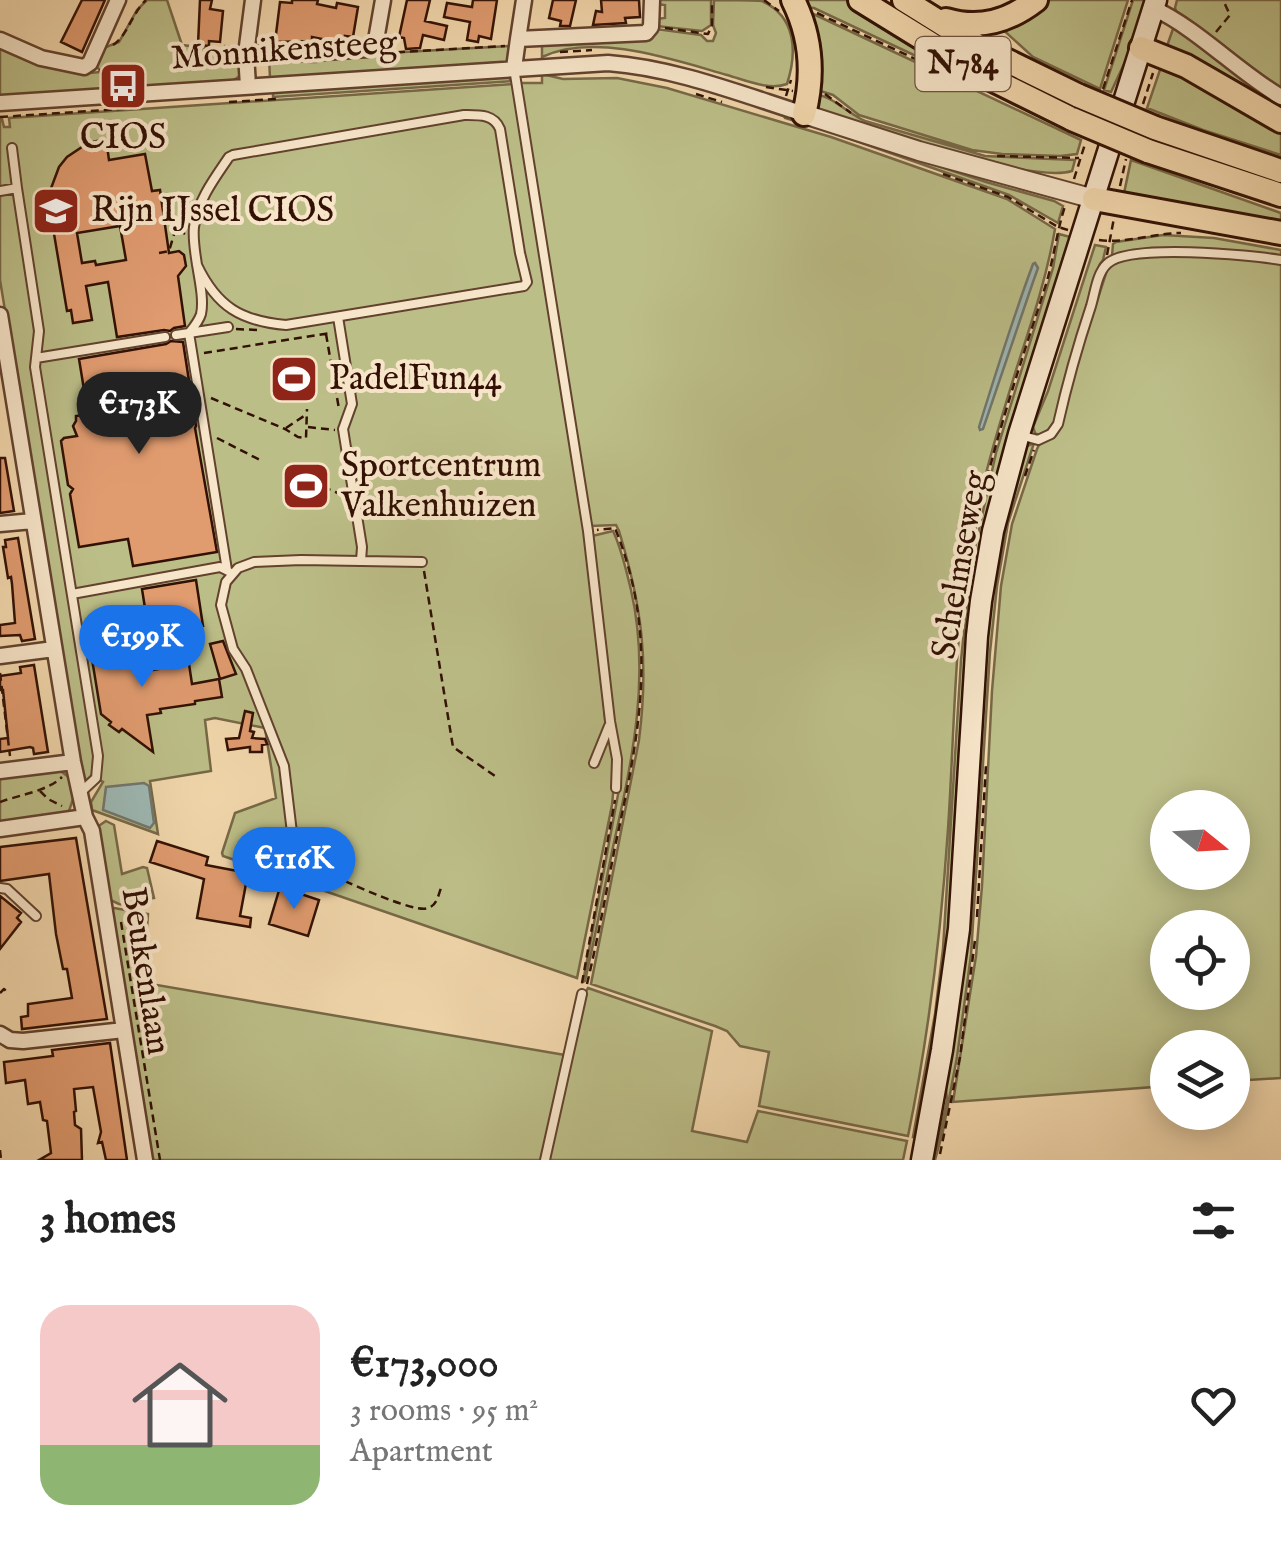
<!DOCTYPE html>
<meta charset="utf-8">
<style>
body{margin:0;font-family:"IM FELL English",serif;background:#f2f2f2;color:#222;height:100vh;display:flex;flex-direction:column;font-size:38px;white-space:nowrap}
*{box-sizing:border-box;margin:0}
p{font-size:32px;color:#767676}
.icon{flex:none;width:55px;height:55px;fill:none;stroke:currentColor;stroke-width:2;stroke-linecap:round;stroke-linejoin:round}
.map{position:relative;height:1160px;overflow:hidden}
.panel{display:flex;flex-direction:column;background:#fff;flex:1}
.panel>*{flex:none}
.needle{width:65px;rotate:108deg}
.fabs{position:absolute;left:1150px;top:790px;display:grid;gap:20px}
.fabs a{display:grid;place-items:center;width:100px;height:100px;border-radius:50%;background:#fff;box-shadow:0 5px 25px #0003;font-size:50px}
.price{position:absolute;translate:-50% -85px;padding:0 22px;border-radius:35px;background:#1a73e8;color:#fff;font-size:32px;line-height:65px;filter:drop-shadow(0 2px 5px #0008)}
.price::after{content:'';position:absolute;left:50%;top:60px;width:30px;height:22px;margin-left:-15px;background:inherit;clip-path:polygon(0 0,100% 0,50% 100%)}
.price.active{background:#222;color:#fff}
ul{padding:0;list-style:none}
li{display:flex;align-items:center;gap:30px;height:250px;padding:0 40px}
li span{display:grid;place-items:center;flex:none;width:280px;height:200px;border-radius:30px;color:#555}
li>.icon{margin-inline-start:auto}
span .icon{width:120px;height:120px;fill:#fffc;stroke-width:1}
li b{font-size:42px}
h2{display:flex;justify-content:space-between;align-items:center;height:120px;padding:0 40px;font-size:42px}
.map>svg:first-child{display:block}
</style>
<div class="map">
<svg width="1281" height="1160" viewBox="0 0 1281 1160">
<rect width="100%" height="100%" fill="#f2d7ac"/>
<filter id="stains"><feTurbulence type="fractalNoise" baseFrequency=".002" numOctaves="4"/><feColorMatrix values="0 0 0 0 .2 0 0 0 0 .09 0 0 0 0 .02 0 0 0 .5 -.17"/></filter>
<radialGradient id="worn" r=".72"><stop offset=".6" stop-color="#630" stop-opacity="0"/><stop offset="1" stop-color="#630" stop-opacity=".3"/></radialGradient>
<path fill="#bcbe88" stroke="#776846" stroke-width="2.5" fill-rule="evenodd" d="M147 0H167L182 45 224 50 225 46 242 48 241 75 234 80 142 87 141 82 107 84 105 74 94 65 101 49 119 42 137 10Z
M656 0H711V25L702 31 656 26V19L665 18V5L657 4Z
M714 0C726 0 752 0 762 1 797 17 797 53 787 84 769 91 745 80 727 75 674 60 595 32 542 57V41L567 40V45H571L572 39 651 37 656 29 701 35 707 41H713L716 33 713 25Z
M798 0H849L1069 128 814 8 802 7Z
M1043 0H1128L1100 89 1033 57 1000 27Z
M1133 0H1146L1130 51 1111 92 1104 90Z
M1177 0H1281V92L1177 14 1175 8Z
M807 11 1081 140 1077 154 1060 156 1002 154 972 150 859 115 833 95 814 89Z
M1174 26 1281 101V112L1167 46Z
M0 45 88 70 90 73 100 72 102 75 104 90 0 97Z
M512 46 510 59 506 62 270 78 269 57H311V62H316V57Z
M1162 64 1281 131V155L1203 130 1147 108Z
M542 74 563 79 617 78 667 88 831 137 1007 199 1055 229C1047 276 1032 321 1017 367 997 432 977 497 967 565 954 652 954 741 948 829 941 933 929 1034 908 1136L759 1106 769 1052 740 1046 727 1031 715 1026 591 984 639 740C649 663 642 606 619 531L616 525 590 526 520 83H542Z
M507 76 512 81 273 97V91Z
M513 84 573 450 593 588 606 728 608 737 610 735 615 771 612 805 577 978 223 856 222 853 235 813 276 798 265 728 215 718 205 720 211 771 150 781 158 834 92 810 91 802 103 782 92 775 87 780 82 779 0 280V119H2L4 127H10L9 118Z
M814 94C833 96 847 113 865 121L985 156 1075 160 1072 171C1030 184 873 129 824 114L815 105Z
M783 114 986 182 1054 201 1063 206 1058 223 1009 195 831 132 785 118Z
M1131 160 1281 213V228L1123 198Z
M1059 234 1070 237 1069 244 994 494 954 921 918 1137H913L935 1014 943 949 961 660 971 565 996 453 1053 268Z
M1163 235 1214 238 1281 250V257C1226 249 1167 243 1112 256L1113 244 1116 242Z
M1095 245 1106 247 1103 260 1100 264 1075 342 1054 423 1048 430 1039 435 1035 433 1033 427 1048 391Z
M1199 254 1281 262V1078L1233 1081 1232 1048H1168L1167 1086 953 1102 976 956 982 886 992 691 1001 586 1012 524 1037 449 1039 445 1056 435 1062 425 1075 370 1108 267C1128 252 1174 255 1199 254ZM1168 808H1232V872H1168ZM1168 928H1232V992H1168Z
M1034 443 1008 523 997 586 990 652 971 955 957 1057 943 1131 935 1160 947 1100 945 1079 980 690 996 552 1025 447Z
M613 531C622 550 626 570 631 590 651 677 632 761 613 847 604 891 595 937 585 981L583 982 620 784V759L613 719 592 536Z
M62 769V772L70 778 73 799 68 814 0 822V776Z
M106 821 114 825 122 874 143 867 147 868 154 898 148 899 137 907 119 904 108 899 97 827Z
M114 908 148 914 146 942 132 940 139 982 565 1055 542 1160H151L110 912Z
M588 988 712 1031 692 1131 747 1142 758 1111 907 1141 903 1160H547L583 997Z"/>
<path fill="#9db8b3" stroke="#72756d" stroke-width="2.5" d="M1035 263 1038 268 1033 282 983 429 980 430 979 427C996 372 1013 318 1033 264Z
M144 783 149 786 154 823 150 828 103 810 106 787Z"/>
<path fill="#e09b6f" stroke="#321104" stroke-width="2.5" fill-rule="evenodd" d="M82 0H105L82 52 61 42Z
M200 0H212L210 9 223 11 220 42 209 41V46L198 45Z
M292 0H318L317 4 336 8 337 3 358 7 353 37 345 36V40L332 41 312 37V41L275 42 280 2 292 3Z
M407 0H430L425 21 447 26 444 40 423 35 420 48 406 49 404 38 399 37Z
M473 0H497L491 39 479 36 478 42 467 40 470 22 444 17 447 3 472 7Z
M553 0H576L570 26H560L561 21 549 18Z
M601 0H639L640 17 625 18 626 23 593 25 596 11 602 12Z
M106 139 109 160 145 154 152 191 160 190 169 253 179 251 184 255 186 266 178 276 185 326 174 328 170 331 164 330 117 337 108 282 86 286 92 320 73 323 71 310 67 311 50 210V191L59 167 67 157 88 143ZM120 226 126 260 96 265 95 261 82 263 77 233Z
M171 341 183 342 196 426 195 428 217 552 133 566 128 539 79 547 70 494 73 489 68 485 61 441 64 438 77 436 73 426 76 421V416L88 414 79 359 166 344Z
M0 458H5L14 511 0 513Z
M18 538 35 639 22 641 20 635 0 636V625L15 623 12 584 11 577 8 578 3 547H6L5 540Z
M196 580 203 626 146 635 144 622 147 621 142 589Z
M223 641 236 674 220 679 210 644Z
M130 642 136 646 140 672 189 664 192 684 219 679 222 697 195 701V704L160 709 161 713 147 715 153 752 122 729 119 732 109 725 111 722 101 714 91 653 97 647Z
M34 665 48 752 34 754 33 748 30 747 0 752V739L8 738 3 690H0V676L21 673 20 667Z
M245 711 253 713 250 731 254 732 252 738 265 739 267 744 262 745V752H250V747L228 750 226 739 239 738Z
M76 838 107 1019 22 1029 21 1017 28 1016V1004L72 998 67 969H63L56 934 49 874 0 881V847Z
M157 841 208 857 206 865 248 873 240 916 251 918 250 927 197 918 204 879 150 862Z
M280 887 319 900 308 936 269 924Z
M0 896 21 913 17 918 21 922 0 949Z
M110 1043 127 1160H106L102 1142 98 1143 101 1132 93 1087 74 1089 76 1111 74 1112 75 1125 81 1129 82 1160H39L51 1153 47 1121 43 1120 40 1102 28 1104 25 1080 6 1083 4 1062 53 1056 52 1050Z"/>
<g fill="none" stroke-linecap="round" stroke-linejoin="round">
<g stroke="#62422e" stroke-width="12">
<path id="service" d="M514 68 588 531 610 721 617 759 616 788
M12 148 17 188
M0 191 17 188 39 331 35 367 98 756 96 778 81 792
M197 265C217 307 241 321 286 325L524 286 527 282 520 253 500 129C494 114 479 115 464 115L233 155 229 157C214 179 198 200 194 227 191 253 206 292 201 314 199 321 194 327 189 333L227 570
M338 317 352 404 343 429 362 547 361 561
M176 335 228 327
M36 358 165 337
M1020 435 1038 440 1051 434 1058 424C1067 384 1078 345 1091 306 1095 293 1097 273 1107 264 1128 243 1250 255 1281 260
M72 594 220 567 228 571
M594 763 609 726
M293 841 284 766 246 669 233 649 221 605 226 582 238 568 254 562 301 560 422 562
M0 888 7 889 36 916
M545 1160 582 994"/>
</g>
<g stroke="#62422e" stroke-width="19">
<path id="minor" d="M1153 8C1198 29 1237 71 1281 97
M518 39 524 0
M0 40 41 58 84 67 90 63 118 0
M246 54 310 53 368 49 376 40 383 0
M514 68 518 39 646 33 651 27 652 0
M248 86 246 54 253 0
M0 103 608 63C675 68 741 94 804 114
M0 315 73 762 85 817 92 831 145 1160
M0 524 33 521
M0 656 54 649
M0 771 73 762
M0 829 85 817
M0 1034 10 1040 23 1041 124 1030"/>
</g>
<g stroke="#62422e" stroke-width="22">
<path id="tertiary" d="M804 114 919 151 1094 199"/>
</g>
<g stroke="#321104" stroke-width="25">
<path id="secondary" d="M922 1160 942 1050 959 929 977 636 981 601 993 531 1019 434 1156 0"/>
</g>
<g stroke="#321104" stroke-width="28">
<path id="primary" d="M793 0C811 36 814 75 804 114
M860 0 975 71 1072 119
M904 0 981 48 1079 96
M946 20C980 30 1009 21 1036 0
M1141 48 1186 66 1281 121
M1155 128 1281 171
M1148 151 1281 195
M1094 199 1281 233"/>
</g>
<path stroke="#321104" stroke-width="2.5" stroke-dasharray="8 5" stroke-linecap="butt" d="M764 0 779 11
M817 13 941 71
M665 28 708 34 712 25V0
M1216 32 1230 15 1223 0
M113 45C128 35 132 13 146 0
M560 52 592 50
M384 53 505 46
M99 70 104 74 105 84
M766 87 793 91
M1103 89 1132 0
M696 94 722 102
M825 94 851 113
M786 96 791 80
M229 102 276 99
M1143 104 1153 73
M0 117 136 108
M997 156 1079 158
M943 174 1008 197 1058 227 1068 230
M1074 179 1085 144
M1120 186 1126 159
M1099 240C1125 244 1154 233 1181 233
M159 253 169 251 176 228 185 234
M1107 255 1114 218
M236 329 257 330
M326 334 339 409
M204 353 330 333
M211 398 285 429 298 437 306 438 307 409
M308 427 335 430
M286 428 304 416
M217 438 260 460
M1025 476 1034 450
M323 487 345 496
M424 571 453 747 498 778
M967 580C981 477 1016 379 1047 281 1054 256 1057 231 1065 206
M0 673 10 756
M40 791 48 799 62 806
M0 802C19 795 48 791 62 777
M294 850 292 856C313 866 411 915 428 908 437 905 438 896 441 888
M977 917 986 765
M121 922 160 1160
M582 983 615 800
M587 984C598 938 606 893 615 847 639 735 660 640 615 528L597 530
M0 993 4 989 9 994
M0 1150 1 1160
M940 1154 960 1057 975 940"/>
<use href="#service" stroke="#f7e5c9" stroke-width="8"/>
<use href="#minor" stroke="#f7e5c9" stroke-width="14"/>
<use href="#tertiary" stroke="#f7e5c9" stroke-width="18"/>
<use href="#secondary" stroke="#f7e5c9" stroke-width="20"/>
<use href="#primary" stroke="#f2d7ac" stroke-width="22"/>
<g stroke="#321104" stroke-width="28" stroke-linecap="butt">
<path id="primary-bridge" d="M1079 96 1155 128
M1072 119 1148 151"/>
</g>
<use href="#primary-bridge" stroke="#f2d7ac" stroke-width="22"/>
</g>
<defs>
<g id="bus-square" transform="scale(2.5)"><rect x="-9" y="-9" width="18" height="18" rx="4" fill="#8f2418" stroke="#f7e5c9"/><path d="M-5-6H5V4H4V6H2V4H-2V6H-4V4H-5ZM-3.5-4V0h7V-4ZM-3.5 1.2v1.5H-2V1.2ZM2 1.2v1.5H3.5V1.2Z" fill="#fff"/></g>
<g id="university-square" transform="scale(2.5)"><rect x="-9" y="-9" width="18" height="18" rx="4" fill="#8f2418" stroke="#f7e5c9"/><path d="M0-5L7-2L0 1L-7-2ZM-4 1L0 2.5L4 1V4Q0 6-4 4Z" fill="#fff"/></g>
<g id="stadium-square" transform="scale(2.5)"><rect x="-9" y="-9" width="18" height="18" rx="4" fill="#8f2418" stroke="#f7e5c9"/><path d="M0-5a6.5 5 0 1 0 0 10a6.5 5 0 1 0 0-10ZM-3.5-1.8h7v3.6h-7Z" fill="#fff"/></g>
</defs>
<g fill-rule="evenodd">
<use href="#bus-square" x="123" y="86"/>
<use href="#university-square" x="56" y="211"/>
<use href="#stadium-square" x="294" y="379"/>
<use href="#stadium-square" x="306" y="486"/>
</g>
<g text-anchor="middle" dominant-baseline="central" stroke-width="8" stroke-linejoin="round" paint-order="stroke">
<rect fill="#f7e5c9" stroke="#6d513f" stroke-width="2.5" x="915.5" y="37" width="95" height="54" rx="8"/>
<g font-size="32" font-weight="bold" fill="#321104">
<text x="963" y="64">N784</text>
</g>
<g font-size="35" fill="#321104" stroke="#f7e5c9">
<text transform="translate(284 51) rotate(-4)">Monnikensteeg</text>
<text transform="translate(961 565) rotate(-80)">Schelmseweg</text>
<text transform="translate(145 971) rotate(81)">Beukenlaan</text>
</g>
<g font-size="35" fill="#321104" stroke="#f7e5c9" text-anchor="start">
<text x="123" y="138" text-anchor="middle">CIOS</text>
<text x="91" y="211">Rijn IJssel CIOS</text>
<text x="329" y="379">PadelFun44</text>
<text x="341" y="466">Sportcentrum<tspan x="341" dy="40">Valkenhuizen</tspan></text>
</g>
</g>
<rect width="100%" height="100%" filter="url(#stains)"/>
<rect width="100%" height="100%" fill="url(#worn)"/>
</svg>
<div class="fabs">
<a><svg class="needle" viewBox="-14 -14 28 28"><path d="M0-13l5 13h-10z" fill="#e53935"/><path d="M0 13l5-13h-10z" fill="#767676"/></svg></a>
<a><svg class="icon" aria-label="locate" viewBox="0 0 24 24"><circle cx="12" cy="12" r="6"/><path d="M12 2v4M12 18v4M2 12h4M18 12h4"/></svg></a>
<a><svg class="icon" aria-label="layers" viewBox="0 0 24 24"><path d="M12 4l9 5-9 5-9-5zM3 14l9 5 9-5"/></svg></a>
</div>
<b class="price active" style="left:139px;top:457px">€173K</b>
<b class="price" style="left:142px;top:690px">€199K</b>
<b class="price" style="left:294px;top:912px">€116K</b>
</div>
<section class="panel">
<h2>3 homes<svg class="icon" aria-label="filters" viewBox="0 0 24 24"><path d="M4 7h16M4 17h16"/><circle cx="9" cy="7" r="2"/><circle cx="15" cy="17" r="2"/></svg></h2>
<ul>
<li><span style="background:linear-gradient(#f6c9c9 70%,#8fb573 0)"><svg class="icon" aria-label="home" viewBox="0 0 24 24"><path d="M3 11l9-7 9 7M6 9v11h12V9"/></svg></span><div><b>€173,000</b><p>3 rooms · 95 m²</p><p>Apartment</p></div><svg class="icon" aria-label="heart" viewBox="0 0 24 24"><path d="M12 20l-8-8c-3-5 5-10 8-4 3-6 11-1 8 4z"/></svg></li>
</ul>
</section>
